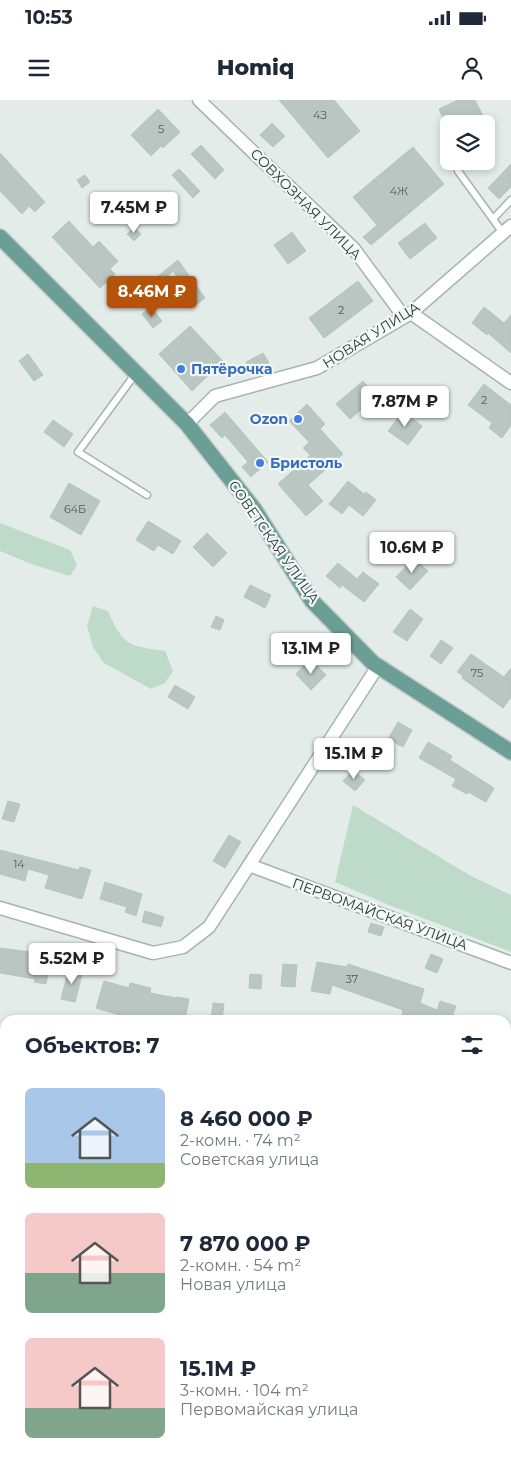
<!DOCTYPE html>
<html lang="ru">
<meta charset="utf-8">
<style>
body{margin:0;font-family:Montserrat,sans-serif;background:#f2f2f3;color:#1f2937;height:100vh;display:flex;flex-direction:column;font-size:19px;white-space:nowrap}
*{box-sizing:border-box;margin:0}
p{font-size:16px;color:#747a83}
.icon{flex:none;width:28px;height:28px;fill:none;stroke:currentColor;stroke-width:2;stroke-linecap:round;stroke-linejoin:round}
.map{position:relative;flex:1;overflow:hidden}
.details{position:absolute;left:0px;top:915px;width:511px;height:445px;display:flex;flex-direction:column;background:#fff;border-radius:15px 15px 0 0;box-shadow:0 2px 8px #0003}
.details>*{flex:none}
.fabs{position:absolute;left:440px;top:15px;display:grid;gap:10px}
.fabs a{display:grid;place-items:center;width:55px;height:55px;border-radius:8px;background:#fff;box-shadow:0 2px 8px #0003;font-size:25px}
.price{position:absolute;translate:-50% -42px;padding:0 11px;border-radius:5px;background:#fff;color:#222;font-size:16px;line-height:32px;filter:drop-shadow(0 1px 2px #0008)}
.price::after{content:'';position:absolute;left:50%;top:30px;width:15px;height:11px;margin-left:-8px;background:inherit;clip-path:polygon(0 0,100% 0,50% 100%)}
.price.selected{background:#b45309;color:#fff}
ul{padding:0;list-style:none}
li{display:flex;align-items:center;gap:15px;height:125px;padding:0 25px}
li span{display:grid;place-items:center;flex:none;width:140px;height:100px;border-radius:8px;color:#555}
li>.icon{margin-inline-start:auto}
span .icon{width:60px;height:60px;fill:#fffc;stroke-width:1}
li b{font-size:21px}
h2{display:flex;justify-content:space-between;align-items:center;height:60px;padding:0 25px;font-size:21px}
.status{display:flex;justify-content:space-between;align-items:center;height:35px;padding:0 25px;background:#fff;direction:ltr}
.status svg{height:14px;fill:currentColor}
header{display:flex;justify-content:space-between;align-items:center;height:65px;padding:0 25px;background:#fff;font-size:22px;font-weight:800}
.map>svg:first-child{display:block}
</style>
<div class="status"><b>10:53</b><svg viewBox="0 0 49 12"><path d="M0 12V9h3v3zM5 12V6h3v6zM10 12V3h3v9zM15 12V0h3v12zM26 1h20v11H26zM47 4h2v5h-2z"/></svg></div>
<header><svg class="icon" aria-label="menu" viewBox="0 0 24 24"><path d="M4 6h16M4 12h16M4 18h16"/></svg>Homiq<svg class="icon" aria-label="person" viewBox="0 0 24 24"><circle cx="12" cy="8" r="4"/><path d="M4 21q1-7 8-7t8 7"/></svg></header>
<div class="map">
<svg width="511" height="1360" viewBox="0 0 511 1360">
<rect width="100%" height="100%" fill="#e3ece9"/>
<path fill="#bedbc9" d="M0 423 70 450 77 465 70 476 31 464 0 451Z
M93 506 108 511C123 546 129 546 165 551L173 571 165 583 151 589 104 563 93 547 87 526Z
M353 705 471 776 511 795V852L389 805 335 782Z"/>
<path fill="#b9c6c2" stroke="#b6c5c1" d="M279 0H334L360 31 328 58Z
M458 0H475L487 24H446L439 9Z
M158 9 180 32 163 48 161 46 151 56 131 35Z
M272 23 285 36 273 47 260 35Z
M201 45 224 70 215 79 191 54Z
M413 47 444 84 371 145 363 137 377 125 353 97Z
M0 53 45 102 35 112 29 106 22 114 0 91Z
M511 64V87L499 99 488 88Z
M179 69 200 91 193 98 172 75Z
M85 75 90 82 82 88 77 80Z
M69 121 93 147 99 141 118 161 110 169 115 174 100 188 52 137Z
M425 123 437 138 410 159 398 143Z
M134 127 141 134 134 141 127 134Z
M292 132 306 151 288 164 274 145Z
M178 160 205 198 197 204 173 171 158 186 152 181Z
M358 181 373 201 324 238 309 218Z
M151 207 162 221 153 228 142 214Z
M484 207 504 223 511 215V253L488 233 487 235 472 223Z
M190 226 223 261 192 291 159 254Z
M263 253 269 263 251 273 246 262Z
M28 254 43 275 34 281 19 261Z
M363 281 376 297 350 319 336 304Z
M484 284 511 305V325L502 338 489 328 492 323 468 305Z
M307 304 325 324 320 329 343 354 308 385 323 401 306 416 278 384 310 355 303 348 309 342 289 321Z
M403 311 422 326 408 345 388 331Z
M225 312 268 362 251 377 242 367 248 362 225 335 222 338 210 325Z
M53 320 73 334 64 347 44 332Z
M348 381 364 394 366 392 376 400 363 416 349 405 342 414 329 404Z
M69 383 100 401 81 435 50 417Z
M148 421 181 441 173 454 158 445 154 451 136 440Z
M207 433 227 453 213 467 193 447Z
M414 458 428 471 410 490 396 477Z
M338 463 357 479 363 472 379 484 364 502 342 485 340 488 326 476Z
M250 485 271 495 265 508 244 497Z
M410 509 423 519 407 541 393 532Z
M216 516 224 520 220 530 211 527Z
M441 540 453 548 441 564 430 556Z
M471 554 504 577 511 568V597L503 608 462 578 463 576 457 572Z
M310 559 326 575 311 590 296 574Z
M175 585 195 597 188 609 168 597Z
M398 622 412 630 403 647 388 639Z
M428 642 452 656 450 660 494 688 486 702 468 692 467 694 452 686 456 679 419 658Z
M353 670 365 680 355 691 343 681Z
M8 701 20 704 14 722 2 719Z
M229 735 241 742 225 768 213 761Z
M0 750 79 770 80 767 91 770 82 799 45 788 49 775 28 769 25 781 0 774Z
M105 782 142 794 136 816 125 812 127 807 100 799Z
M145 811 164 817 161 827 142 822Z
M371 823 384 827 381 836 368 832Z
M0 848 30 852V854L51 858 46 884 34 882 35 879 0 873Z
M431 854 443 859 437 873 425 868Z
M317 862 347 867 348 864 424 889 420 903 437 910 440 901 456 906 451 920H424L415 917 414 920 402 916 403 910 332 885 330 894 311 891Z
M283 864 297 865 295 887 281 886Z
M69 867 83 871 75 902 61 899Z
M250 874 262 875 261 889 249 888Z
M104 881 129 888 130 883 151 888 150 893 176 898 177 897 189 899 185 920H122L123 916 96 908Z
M213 903 224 904 222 920H211Z"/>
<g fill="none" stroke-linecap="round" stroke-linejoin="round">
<g stroke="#a6b4b0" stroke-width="9">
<path id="service" d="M458 71 503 133
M493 119 511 100
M136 273 78 352 147 395"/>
</g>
<g stroke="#a6b4b0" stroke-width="15">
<path id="minor" d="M199 0 354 149 404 217
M411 213 511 283
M187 324 215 296 317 268 411 213 511 126
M249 765 511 863
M0 808 153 853 183 847 209 827 378 566
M0 1150 5 1154
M506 1282 511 1284"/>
</g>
<g stroke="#c2c8c7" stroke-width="18">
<path id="primary" d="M0 137 187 324 254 409 312 501 373 563 511 652"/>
</g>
<use href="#service" stroke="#fff" stroke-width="6"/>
<use href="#minor" stroke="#fff" stroke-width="12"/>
<use href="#primary" stroke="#6b9e97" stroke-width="15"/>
</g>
<g fill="#3f7fe0" stroke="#f3f8f6" stroke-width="2">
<circle cx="181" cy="269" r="5"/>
<circle cx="298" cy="319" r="5"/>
<circle cx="260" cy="363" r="5"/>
</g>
<g text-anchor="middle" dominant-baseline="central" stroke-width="4.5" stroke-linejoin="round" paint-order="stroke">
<g font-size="11" fill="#495e5a">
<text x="320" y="15">4З</text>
<text x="161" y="29">5</text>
<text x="399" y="91">4Ж</text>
<text x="341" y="210">2</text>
<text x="484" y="300">2</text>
<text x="75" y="409">64Б</text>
<text x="477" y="573">75</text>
<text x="19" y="764">14</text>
<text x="352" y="879">37</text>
</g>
<g font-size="14" fill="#243c38" stroke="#f3f8f6">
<text transform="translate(306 104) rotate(45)">СОВХОЗНАЯ УЛИЦА</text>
<text transform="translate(371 235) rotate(-32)">НОВАЯ УЛИЦА</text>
<text transform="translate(274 442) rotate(55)">СОВЕТСКАЯ УЛИЦА</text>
<text transform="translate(380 814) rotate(20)">ПЕРВОМАЙСКАЯ УЛИЦА</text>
</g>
<g font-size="14" font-weight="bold" fill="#366cbe" stroke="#f3f8f6" text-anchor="start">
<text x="191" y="269">Пятёрочка</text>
<text x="288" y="319" text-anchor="end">Ozon</text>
<text x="270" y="363">Бристоль</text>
</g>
</g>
</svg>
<div class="fabs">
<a><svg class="icon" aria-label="layers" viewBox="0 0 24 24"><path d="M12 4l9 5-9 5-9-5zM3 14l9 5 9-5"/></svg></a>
</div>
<b class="price" style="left:134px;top:134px">7.45M ₽</b>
<b class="price selected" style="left:152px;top:218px">8.46M ₽</b>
<b class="price" style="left:405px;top:328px">7.87M ₽</b>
<b class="price" style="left:412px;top:474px">10.6M ₽</b>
<b class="price" style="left:311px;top:575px">13.1M ₽</b>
<b class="price" style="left:354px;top:680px">15.1M ₽</b>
<b class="price" style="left:72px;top:885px">5.52M ₽</b>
<section class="details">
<h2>Объектов: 7<svg class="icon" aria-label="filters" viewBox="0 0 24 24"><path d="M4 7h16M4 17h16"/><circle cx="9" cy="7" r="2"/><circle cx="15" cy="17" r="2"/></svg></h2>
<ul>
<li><span style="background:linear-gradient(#a9c7e8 75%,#8fb573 0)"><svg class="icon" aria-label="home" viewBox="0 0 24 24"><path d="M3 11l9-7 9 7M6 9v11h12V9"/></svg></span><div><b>8 460 000 ₽</b><p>2-комн. · 74 m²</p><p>Советская улица</p></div></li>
<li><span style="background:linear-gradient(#f6c9c9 60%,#7fa58c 0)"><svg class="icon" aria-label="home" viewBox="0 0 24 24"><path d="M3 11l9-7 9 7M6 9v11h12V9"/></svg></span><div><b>7 870 000 ₽</b><p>2-комн. · 54 m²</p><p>Новая улица</p></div></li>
<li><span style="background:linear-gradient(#f6c9c9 70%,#7fa58c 0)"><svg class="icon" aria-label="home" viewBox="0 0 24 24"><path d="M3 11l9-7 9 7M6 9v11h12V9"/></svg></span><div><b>15.1M ₽</b><p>3-комн. · 104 m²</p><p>Первомайская улица</p></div></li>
</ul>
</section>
</div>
